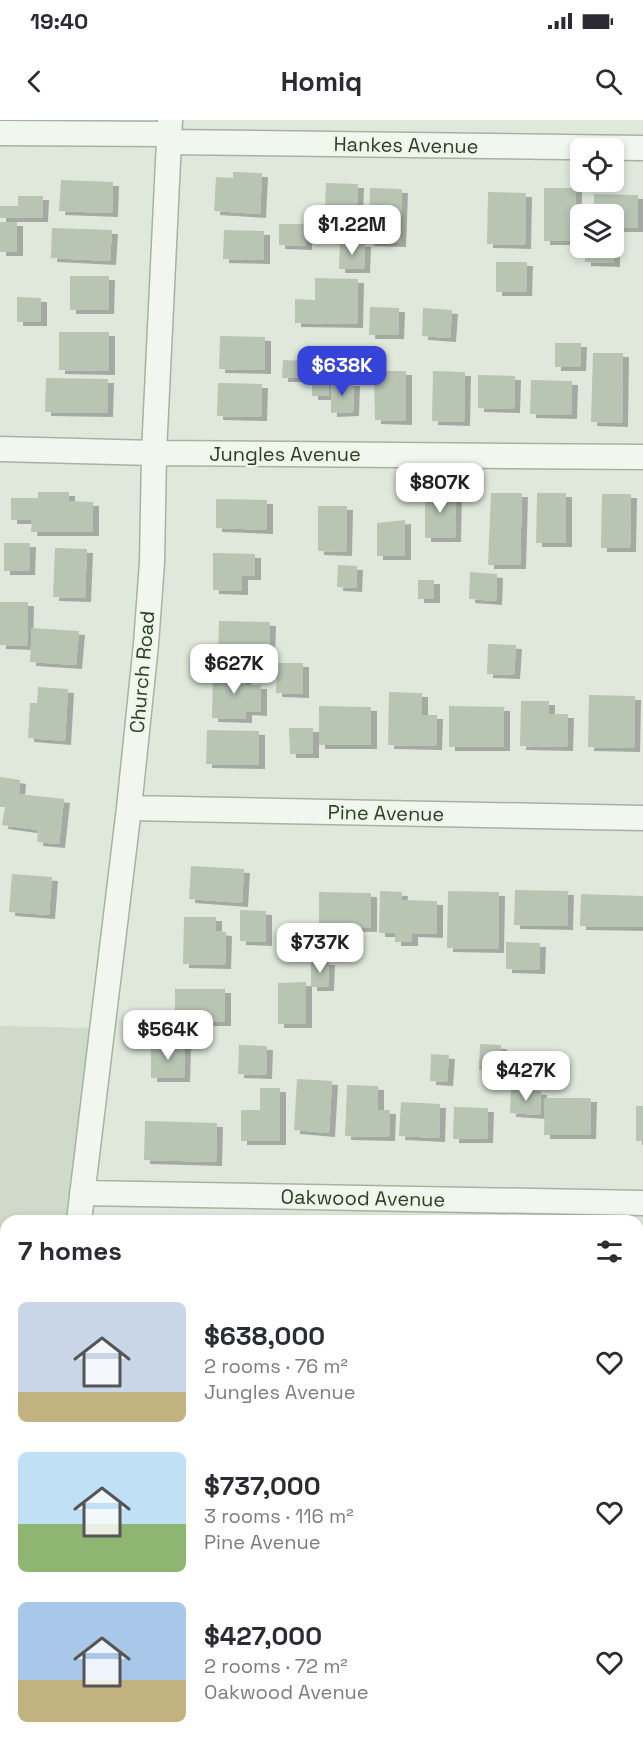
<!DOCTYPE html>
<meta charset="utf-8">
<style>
body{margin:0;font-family:"Space Grotesk",sans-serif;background:#f7f7f7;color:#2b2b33;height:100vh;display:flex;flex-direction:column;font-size:22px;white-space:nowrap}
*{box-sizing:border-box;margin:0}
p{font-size:20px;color:#7c7c81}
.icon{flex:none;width:33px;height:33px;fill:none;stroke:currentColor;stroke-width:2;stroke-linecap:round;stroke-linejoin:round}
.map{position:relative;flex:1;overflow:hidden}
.sheet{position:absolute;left:0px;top:1095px;width:644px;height:534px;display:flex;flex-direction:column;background:#fff;border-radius:18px 18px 0 0;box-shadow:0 3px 9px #0003}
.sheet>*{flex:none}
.tools{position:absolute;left:570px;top:18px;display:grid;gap:12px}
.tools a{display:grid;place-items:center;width:54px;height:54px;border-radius:9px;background:#fff;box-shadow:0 3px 9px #0003;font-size:30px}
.price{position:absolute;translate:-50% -51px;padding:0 14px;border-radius:12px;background:#fff;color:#222;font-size:20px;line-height:39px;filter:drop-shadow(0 2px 3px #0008)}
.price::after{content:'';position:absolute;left:50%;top:36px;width:18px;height:14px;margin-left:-9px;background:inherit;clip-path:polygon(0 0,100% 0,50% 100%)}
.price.active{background:#3543d8;color:#fff}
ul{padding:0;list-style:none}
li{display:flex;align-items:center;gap:18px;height:150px;padding:0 18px}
li span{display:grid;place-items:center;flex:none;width:168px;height:120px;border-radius:9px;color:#555}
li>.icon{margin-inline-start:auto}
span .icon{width:72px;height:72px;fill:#fffc;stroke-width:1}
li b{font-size:26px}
h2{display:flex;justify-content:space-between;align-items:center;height:72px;padding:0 18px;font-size:26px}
.status{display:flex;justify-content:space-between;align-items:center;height:42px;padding:0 30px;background:#fff;direction:ltr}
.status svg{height:16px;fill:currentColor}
header{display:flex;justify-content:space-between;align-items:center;height:78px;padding:0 18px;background:#fff;font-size:27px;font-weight:800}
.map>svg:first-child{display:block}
</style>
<div class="status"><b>19:40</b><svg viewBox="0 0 49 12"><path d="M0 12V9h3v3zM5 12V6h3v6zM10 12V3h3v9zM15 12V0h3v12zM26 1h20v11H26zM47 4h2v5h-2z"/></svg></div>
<header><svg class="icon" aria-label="back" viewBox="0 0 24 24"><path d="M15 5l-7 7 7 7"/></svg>Homiq<svg class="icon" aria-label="search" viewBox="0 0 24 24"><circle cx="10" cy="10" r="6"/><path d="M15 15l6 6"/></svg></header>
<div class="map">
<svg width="643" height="1629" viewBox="0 0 643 1629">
<defs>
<filter id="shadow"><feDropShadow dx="6" dy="4" stdDeviation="0" flood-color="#0004"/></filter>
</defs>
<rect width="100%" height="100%" fill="#e0e8dc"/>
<path fill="#cfdaca" d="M0 906 92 908 68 1101H6V1595L2 1629H0Z"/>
<path fill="#b8c5b3" filter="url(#shadow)" d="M233 52 262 53 260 94 214 91 216 57 233 58Z
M61 60 113 62 112 93 59 91Z
M326 63 358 64 356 117 324 115Z
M370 68 402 69 400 123 368 122Z
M544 68H576V121H544Z
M488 72 526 73 525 125 487 124Z
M594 74 638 75V108H614V94H594Z
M18 76H43L42 98H0V86H18Z
M0 102H17V132H0Z
M279 104H306V126L279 125Z
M52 108 112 110 110 141 51 138Z
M224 110 264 111V140L223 139Z
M340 122 365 123 364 149H339Z
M585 128H614V143L585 142Z
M496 142H527L526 172H496Z
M70 156H109L108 190H70Z
M315 158 358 159 357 204 295 203V179L315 180Z
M17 177 41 178V202H17Z
M370 187 399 188 398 215H369Z
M423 188 452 190 450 218 422 216Z
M59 212H109V251L59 250Z
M220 216 265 217V250L219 249Z
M555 223H581L580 247H555Z
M593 233H623L622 303 591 302Z
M283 240 309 241 308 258H282Z
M374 251H406V301L375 300Z
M433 251 465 252 464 302 432 301Z
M312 253H329V276H312Z
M478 255 515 256 514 289 478 288Z
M46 258 108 259 107 293 45 292Z
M531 260 572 261 571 295 530 294Z
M331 262H354L353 292 331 293Z
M218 263 262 264 261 297 217 296Z
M425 370H456L455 418H425Z
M38 372H69V381L93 382V412H31L32 400H11V378H38Z
M491 373H522L520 445H488Z
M537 373H566V423H536Z
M602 374H631L630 428H601Z
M216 379 267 380V410L216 408Z
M318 386H347L346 432 318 431Z
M405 400V436H377V403Z
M4 423H30L29 451H4Z
M55 428 87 429 85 478 53 477Z
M213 433 255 434V456H242V471L213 470Z
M338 445 357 446 356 468 337 467Z
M470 452 497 454 496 481 469 479Z
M418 460H434V479H418Z
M0 482H28L27 526 0 525Z
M219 501 270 502 269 535 218 534Z
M32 508 79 511 76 545 30 542Z
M488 524 516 525 514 555 487 554Z
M277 543H303V574L276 573Z
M213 550 246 551 245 565H261V592L246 591V599L212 598Z
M38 567 68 569 65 621 28 618 30 583H37Z
M389 572 422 573V595H437L436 626 388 625Z
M589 575 635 576 634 628 588 627Z
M521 581H549V594H568L567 627 520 626Z
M319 586 371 587V625H319Z
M449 586 504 587V627H449Z
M289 608H313V634H290Z
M207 610 259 611V645L206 644Z
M0 657 20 660 19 674 64 679 59 724 37 722 38 710 2 705 5 687H0Z
M191 746 244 749 242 783 189 779Z
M12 754 52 757 49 795 9 792Z
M515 770 568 771 567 806 514 805Z
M380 771 402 772 401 780 437 781V814L412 813V822H395V813H379Z
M448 771 499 772 498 829 447 828Z
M319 772 371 773V808L319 807Z
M581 774 643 776V807L580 806Z
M240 790 266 791V822L240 821Z
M184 797H216V811L226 812 225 845 183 844Z
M506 822 540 823 539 850 506 849Z
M311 841H329L328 867H311Z
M306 862V904H278V863Z
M175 869H225V902H175Z
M480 924 501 925 500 951 479 950Z
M151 925H185L184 958H151Z
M239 925 267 926 266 955 238 954Z
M431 934 449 935 447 962 430 961Z
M297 959 332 961 329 1013 294 1010Z
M347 965 378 966V990H390L389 1017 345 1016Z
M260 968H280V1021H241V990H260Z
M511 969 541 971 540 995 510 993Z
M545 978H591L590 1015H544Z
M401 982 440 984 439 1018 399 1016Z
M636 986H643V1021H636Z
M454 987 488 988 487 1019H453Z
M145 1001 217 1003 216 1042 144 1040Z
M638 1143H643V1176H638Z
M638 1328H643V1371H638Z
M638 1494H643V1527H638Z
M80 1623H165L164 1629H80Z
M458 1623H487V1629H458Z"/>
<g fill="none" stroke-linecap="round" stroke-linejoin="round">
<g stroke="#a7b2a1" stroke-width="27">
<path id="minor" d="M0 13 169 14
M169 22 643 28
M0 329 154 333 643 337
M129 688 643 698
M82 1073 643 1083
M79 1101 129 688 146 524 152 443 154 333 170 0
M0 1414 6 1415
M638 1426H643
M0 1589 6 1590
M13 1629V1623
M347 1629V1623"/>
</g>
<use href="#minor" stroke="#f1f6ef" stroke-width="24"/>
</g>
<g text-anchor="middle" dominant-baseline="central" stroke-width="5" stroke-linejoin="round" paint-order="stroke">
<g font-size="20" fill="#2d3f25" stroke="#eff5eb">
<text transform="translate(406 25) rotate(1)">Hankes Avenue</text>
<text x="285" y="334">Jungles Avenue</text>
<text transform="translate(142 552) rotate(-85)">Church Road</text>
<text transform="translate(386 693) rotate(1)">Pine Avenue</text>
<text transform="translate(363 1078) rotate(1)">Oakwood Avenue</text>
</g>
</g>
</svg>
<div class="tools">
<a><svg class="icon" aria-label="locate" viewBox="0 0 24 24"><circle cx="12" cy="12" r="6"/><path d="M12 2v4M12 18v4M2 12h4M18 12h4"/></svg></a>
<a><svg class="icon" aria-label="layers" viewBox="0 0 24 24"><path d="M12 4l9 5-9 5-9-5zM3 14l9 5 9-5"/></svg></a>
</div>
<b class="price" style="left:352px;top:136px">$1.22M</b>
<b class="price active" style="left:342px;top:277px">$638K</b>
<b class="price" style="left:440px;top:394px">$807K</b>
<b class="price" style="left:234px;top:575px">$627K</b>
<b class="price" style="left:320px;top:854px">$737K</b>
<b class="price" style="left:168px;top:941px">$564K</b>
<b class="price" style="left:526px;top:982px">$427K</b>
<section class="sheet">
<h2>7 homes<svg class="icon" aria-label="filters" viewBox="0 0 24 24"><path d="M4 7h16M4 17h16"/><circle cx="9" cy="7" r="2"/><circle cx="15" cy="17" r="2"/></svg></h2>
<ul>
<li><span style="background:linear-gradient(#c9d6e8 75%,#c2b280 0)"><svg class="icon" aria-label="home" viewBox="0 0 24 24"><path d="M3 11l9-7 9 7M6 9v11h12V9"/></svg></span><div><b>$638,000</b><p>2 rooms · 76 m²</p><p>Jungles Avenue</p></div><svg class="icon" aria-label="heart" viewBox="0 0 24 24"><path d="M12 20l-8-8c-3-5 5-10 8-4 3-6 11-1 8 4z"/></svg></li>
<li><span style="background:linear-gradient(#bfe0f5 60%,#8fb573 0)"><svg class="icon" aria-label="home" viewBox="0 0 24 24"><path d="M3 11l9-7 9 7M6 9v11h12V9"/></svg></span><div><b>$737,000</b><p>3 rooms · 116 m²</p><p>Pine Avenue</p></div><svg class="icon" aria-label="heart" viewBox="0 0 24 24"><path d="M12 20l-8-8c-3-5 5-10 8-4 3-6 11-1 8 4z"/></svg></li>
<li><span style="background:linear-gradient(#a9c7e8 65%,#c2b280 0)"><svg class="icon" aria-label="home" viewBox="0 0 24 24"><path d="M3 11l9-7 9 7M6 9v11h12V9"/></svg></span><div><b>$427,000</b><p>2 rooms · 72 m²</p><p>Oakwood Avenue</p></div><svg class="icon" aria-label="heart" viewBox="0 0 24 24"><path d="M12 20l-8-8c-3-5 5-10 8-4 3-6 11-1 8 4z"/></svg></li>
</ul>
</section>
</div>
